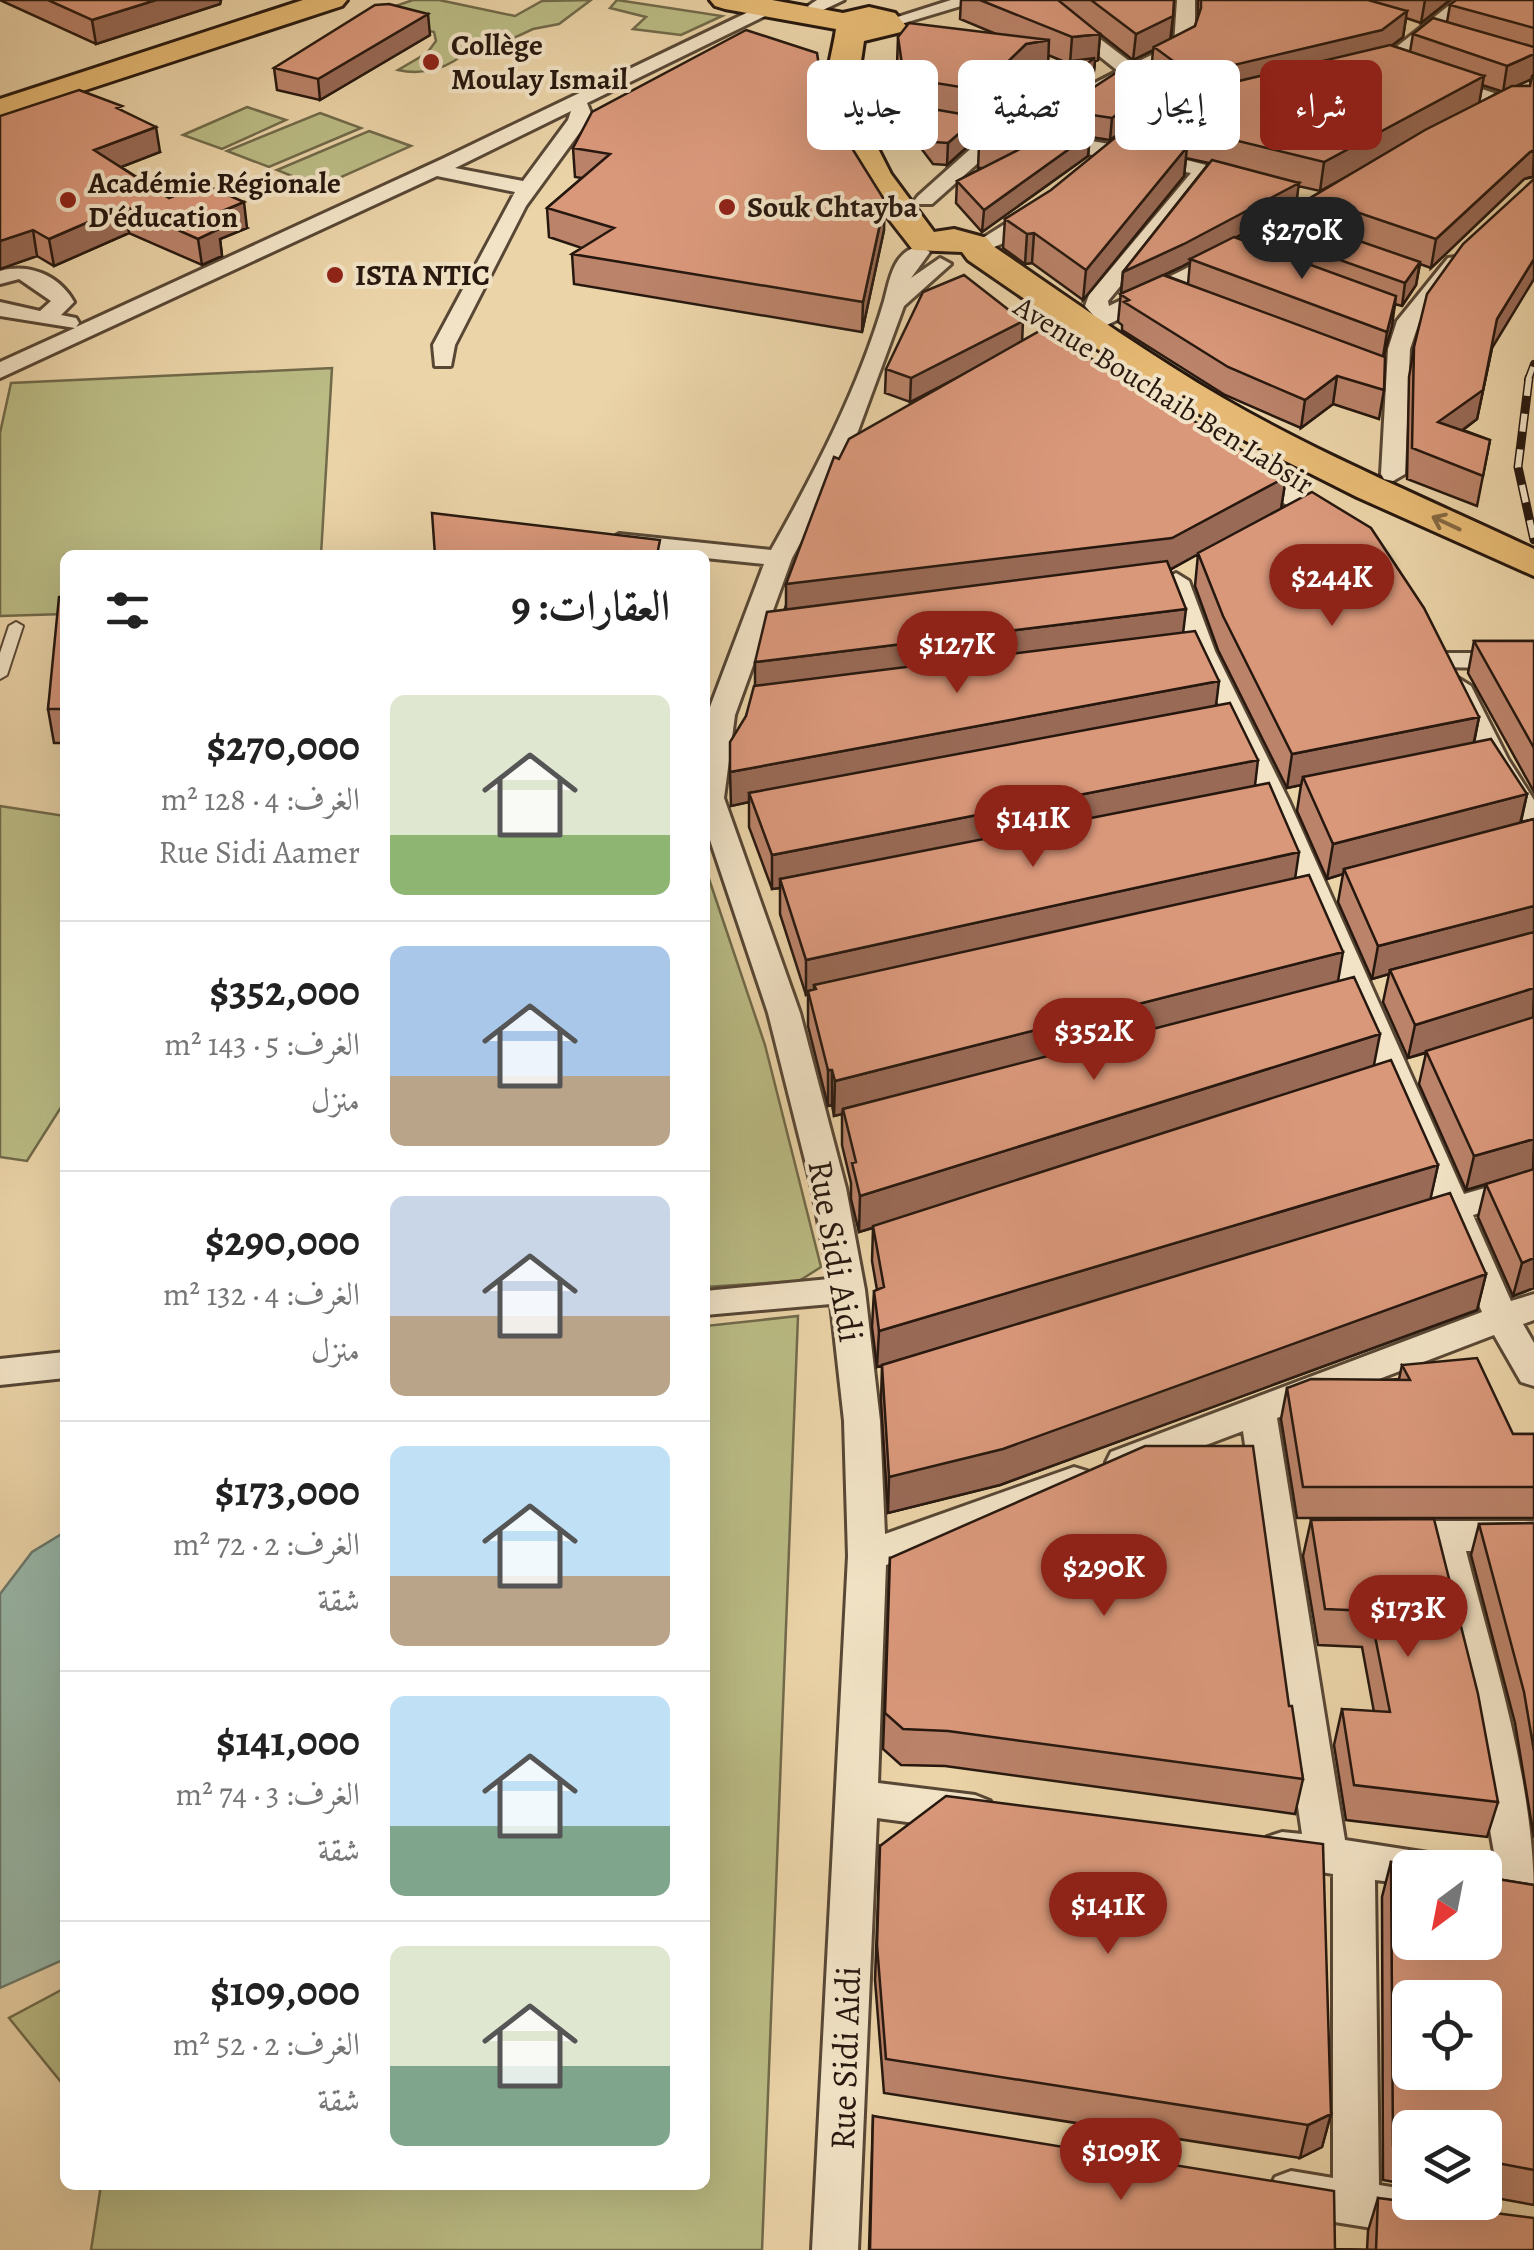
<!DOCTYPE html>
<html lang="ar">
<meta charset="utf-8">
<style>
body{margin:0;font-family:Alegreya,Amiri,serif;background:#f6f6f6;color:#222;direction:rtl;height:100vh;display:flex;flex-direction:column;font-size:38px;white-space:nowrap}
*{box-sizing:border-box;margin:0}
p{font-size:32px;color:#767676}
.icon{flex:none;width:55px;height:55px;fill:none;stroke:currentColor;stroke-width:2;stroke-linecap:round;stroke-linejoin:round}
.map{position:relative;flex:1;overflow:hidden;direction:ltr}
.drawer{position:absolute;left:60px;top:550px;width:650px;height:1640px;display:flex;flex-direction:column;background:#fff;border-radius:15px;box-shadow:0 10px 40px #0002;direction:rtl}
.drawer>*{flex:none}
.banner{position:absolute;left:740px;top:60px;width:642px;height:90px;direction:rtl;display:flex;gap:20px}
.needle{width:65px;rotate:212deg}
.buttons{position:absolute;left:1392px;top:1850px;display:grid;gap:20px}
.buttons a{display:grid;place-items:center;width:110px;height:110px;border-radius:15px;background:#fff;box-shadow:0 10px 40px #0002;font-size:50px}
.price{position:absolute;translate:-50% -85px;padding:0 22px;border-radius:35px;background:#8f2418;color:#fff;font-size:32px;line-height:65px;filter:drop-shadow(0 2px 5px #0008)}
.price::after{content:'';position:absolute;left:50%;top:60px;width:30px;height:22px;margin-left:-15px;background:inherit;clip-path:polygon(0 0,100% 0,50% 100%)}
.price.on{background:#222;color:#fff}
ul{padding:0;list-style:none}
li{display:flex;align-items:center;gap:30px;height:250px;padding:0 40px}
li+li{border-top:2px solid #e0e0e0}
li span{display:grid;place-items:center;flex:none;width:280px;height:200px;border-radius:15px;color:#555}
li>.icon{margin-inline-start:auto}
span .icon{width:120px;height:120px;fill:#fffc;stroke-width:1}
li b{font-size:42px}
h2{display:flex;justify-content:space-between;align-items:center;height:120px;padding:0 40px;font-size:42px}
.pill{padding:0 35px;border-radius:15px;background:#fff;box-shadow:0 10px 40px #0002;font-size:35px;line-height:90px}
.pill.on{background:#8f2418;color:#fff}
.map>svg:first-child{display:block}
</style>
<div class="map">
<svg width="1534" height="2250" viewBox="0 0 1534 2250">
<rect width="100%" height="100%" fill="#ebd4a8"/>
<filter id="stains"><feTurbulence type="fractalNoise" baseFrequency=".002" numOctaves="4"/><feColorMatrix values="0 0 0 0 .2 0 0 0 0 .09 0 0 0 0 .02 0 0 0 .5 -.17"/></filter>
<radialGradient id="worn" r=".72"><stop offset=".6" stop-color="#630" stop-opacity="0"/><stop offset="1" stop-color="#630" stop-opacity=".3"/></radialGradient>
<path fill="#bbbc85" stroke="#716a4a" stroke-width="2.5" d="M413 0H439L515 16 542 1 591 0 559 24 533 29 505 42V49L490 56 469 49C451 68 423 76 398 70L427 53 436 41 434 32 366 16Z
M617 0 722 16 681 35 633 29 646 17 610 8Z
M247 107 286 120 222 149 183 135Z
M320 113 361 128 269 167 227 151Z
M369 131 411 146 319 187 277 170Z
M332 368 321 555H65V614L0 616V433L11 383Z
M0 806 65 816V1101L27 1161 0 1157Z
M705 867 765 1045 821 1267 799 1281 705 1287Z
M798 1316 762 2250H91L101 2185H705V1326Z
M65 1988V2087L9 2018Z"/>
<path fill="#98b8a9" stroke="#6b786b" stroke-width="2.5" d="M65 1532V1959L0 1988V1594L32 1552Z"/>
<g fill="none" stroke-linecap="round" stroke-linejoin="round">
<g stroke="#584735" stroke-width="4">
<path id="lane" d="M16 622 23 626 7 675 0 679V653L9 626Z"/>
</g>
<g stroke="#584735" stroke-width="6">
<path id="street" d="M817 0H844L823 10H811L808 6Z
M951 0H981L891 27 882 22Z
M1029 0H1049L1133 64 1174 44 1177 0H1195V34L1189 51 1144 73 1191 109V117H1177L1130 80 1105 93 1048 134 1147 150 1253 177 1256 181 1246 187 1209 178 1108 301 1109 306 1183 270 1338 185 1345 183 1355 189 1199 280 1029 363H1013L1010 358 1013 353 1093 315 1085 306 1089 295 1191 173 1005 139 932 204H918L915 200 918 196 986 135 873 117 866 115V107L1027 130 1091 85 1118 71Z
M1456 0H1476L1394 67 1357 72V64L1381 59Z
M767 3 773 4V12L587 103 591 113 588 121 526 206 455 345 451 366H435L433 345 515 192 437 176 0 378V362L75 328 0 316V302L40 311 51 301 19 279 0 284V271C29 263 59 275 74 302L61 315 76 318 79 323 76 327 442 159ZM571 111 568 120 523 181 455 168Z
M1439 75 1534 106V118L1432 85V77Z
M1040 202 1047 204 1050 208 1047 212 1008 241 978 254 967 248Z
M919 246 930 252 911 278 940 258 951 264 904 306 851 450 792 558 735 715 724 798 800 1013 846 1188 865 1290 880 1421 885 1534 1074 1467 1087 1471 1093 1481 1087 1491 886 1565 878 1783 975 1795 990 1801 996 1813 990 1825 975 1831 877 1818 858 2250H812L848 1556 844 1421 831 1304 705 1315V1291L829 1279 812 1188 768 1013 705 825 707 715 764 564 705 558V555L619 550 606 542 619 534 771 550C816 470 858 389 884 301 890 279 893 252 919 246Z
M1456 257 1467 263 1419 322 1410 349 1405 474 1393 481 1384 479 1381 474 1388 349 1397 321 1448 258Z
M1248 463 1257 465 1346 524 1343 529H1325L1239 475 1236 470Z
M1176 573 1189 581 1215 651 1289 801 1464 1194 1534 1174V1197L1473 1215 1511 1301 1534 1294V1320L1523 1324 1534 1343V1386L1521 1382 1494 1335 1277 1418 1345 1840 1441 1855 1447 1868H1410V1884L1375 1880 1379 2185 1410 2190V2202H1435L1439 2213 1432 2229 1416 2235 1291 2215 1275 2209 1268 2193 1275 2177 1291 2171 1333 2178V1874L1267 1863 1261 1850 1267 1837 1282 1832 1302 1834 1243 1431 1124 1476 1111 1472 1106 1462 1111 1452 1482 1312 1443 1224 1433 1227 1421 1223 1416 1215 1421 1207 1434 1203 1261 801 1189 651 1163 581Z
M1447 653H1534V669L1438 667 1434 661 1438 655Z
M1458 678 1471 686 1508 759 1534 800V831L1524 828 1480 759 1445 686Z
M65 1352V1378L0 1385V1359Z
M1422 1521H1534V1551H1466C1495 1665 1534 1781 1534 1899L1485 1893V1868H1468L1470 1862 1495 1858 1472 1729 1428 1551 1409 1546 1403 1536 1409 1526Z"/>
</g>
<g stroke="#27180f" stroke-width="6">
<path id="primary" d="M303 0H347L342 6 0 118V99Z
M710 0H772L843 13 869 7 895 13 906 26 901 32 864 41 857 88 861 115 891 174 934 232 954 229 987 238 993 246C1069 298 1144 352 1223 398 1323 456 1430 500 1534 549V576L1357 497 1236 436 1138 377 968 260 962 252 913 250C880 206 828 150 826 92 826 71 833 50 836 29L725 9 715 6Z"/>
</g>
<use href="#lane" fill="#f2e3c6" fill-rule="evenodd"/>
<use href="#street" fill="#f2e3c6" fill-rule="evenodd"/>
<use href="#primary" fill="#e6ba74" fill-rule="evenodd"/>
<g stroke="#27180f" stroke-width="8">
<path id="rail-far1" d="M1528 380 1534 364"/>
</g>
<g stroke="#27180f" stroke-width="9">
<path id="rail" d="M1529 378 1518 467 1534 540"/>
</g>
<use href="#rail-far1" stroke="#f2e3c6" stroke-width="5" stroke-dasharray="14" stroke-linecap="butt"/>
<use href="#rail" stroke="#f2e3c6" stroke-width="6" stroke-dasharray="18" stroke-linecap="butt"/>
</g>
<path fill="#bb836a" stroke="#27180f" stroke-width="2.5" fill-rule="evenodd" d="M0 0H221L220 4 96 44Z
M961 0H1174L1171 39 1195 26 1198 17V0H1450L1421 23 1406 18 1403 37 1391 46 1410 52 1413 34 1447 22 1450 5 1534 0V177L1524 179 1431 268 1420 264 1416 285 1402 306 1395 304 1384 357V390L1379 419 1333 404 1301 428 1225 395 1122 330V325L1118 322 1123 272 1209 163 1186 158 1184 176 1083 300 1032 263 1025 264 1003 248 1005 219 1142 137 1144 119 1132 124 1110 140 1090 137 1088 156 982 232 956 203 957 181 982 168H978L979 146 1005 123 1006 102 1039 69 1024 71 978 118 977 138 947 165 933 164 914 139 906 141 898 125 899 103 903 104 897 65 898 37 996 34 960 19ZM1100 34 1133 60 1153 50 1151 74 1186 100 1163 110 1165 89 1059 110 1058 129 1028 124 1093 80 1095 61 1098 60ZM1048 55 1065 62 1048 65ZM1531 79 1530 86H1516L1518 85ZM1482 85 1501 91 1479 103ZM1344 178 1312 197 1308 224 1258 231 1256 246 1235 238 1296 205 1298 186 1320 191ZM1190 262 1188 284 1164 275 1181 267Z
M430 35 320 100 277 90 274 68Z
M825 105 884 230 862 332 574 284 572 254 582 248 549 237 547 208 582 178 575 177 573 148Z
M122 111 160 152 121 167 169 198 247 228 220 239 222 256 202 265 129 233 54 266 37 256 0 269Z
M1022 341 1286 477 1281 509 1479 717 1474 743 1527 794 1521 822 1534 819V1288L1513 1296 1478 1217 1486 1184 1489 1183 1466 1190 1419 1084 1426 1053 1408 1058 1383 1002 1389 974 1372 979 1338 902 1343 874 1327 879 1297 811 1301 785 1287 788 1218 650 1195 586 1198 554 1170 570 1183 632 1255 786 1374 1066 1438 1165 1430 1199 1486 1274 1477 1310 1000 1485 888 1513 881 1401 882 1366 877 1367 872 1327 874 1291 877 1290 872 1261 873 1228 859 1232 851 1199V1183L842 1145V1114L834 1116 832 1105 828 1106 808 1026V994L806 995 780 914V888L772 889 749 827V802L731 806 746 716 839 459 960 376 910 402 885 393 886 369Z
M1414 347 1492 348 1477 419 1463 430 1490 440 1477 506 1407 479 1409 377Z
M65 596V743H54L48 709Z
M1474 641H1534V792L1468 673Z
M1402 1365 1513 1434H1534V1518H1297L1281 1419 1287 1388 1399 1379Z
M1311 1520 1498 1802 1487 1837 1346 1820 1334 1745 1342 1709 1374 1712 1362 1647 1318 1645 1303 1556Z
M1534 1523V1838L1515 1723 1471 1555 1479 1524Z
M890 1558 1289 1706 1303 1779 1295 1814 945 1766 901 1765 883 1749Z
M880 1846 1331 2114 1322 2147 1300 2158 884 2093 875 1980Z
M1391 1862 1534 1885V2205L1485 2196V2128H1410V2185L1383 2180 1382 1897Z
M873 2116 1335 2249 1367 2250 1368 2231 1378 2198 1534 2250H869Z"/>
<path fill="#996a56" stroke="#27180f" stroke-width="2.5" d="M156 0H221L220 4 96 44 92 20Z
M1425 0H1450L1421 23Z
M1407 11 1403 37 1378 56 1189 102 1192 75Z
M428 14 430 35 320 100 318 79Z
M1173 16 1170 42 1154 47 1153 50 1133 60 1136 34Z
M1100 34 1098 60 1095 61 1093 80 1026 126 1027 104 1070 64 1072 37Z
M1049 40 1048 67 1024 71 978 118 977 138 947 165 948 143 978 117 979 90 1026 44Z
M1534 54V78L1503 92 1507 66Z
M1484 76 1479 104 1320 191 1324 162Z
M1165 89 1163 111 1132 124 1110 140 1112 118 1134 102Z
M915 118 914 139 906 141 907 119Z
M156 127 160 152 98 176 94 150Z
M1090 134 1088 156 982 232 984 210Z
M1187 147 1184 176 1083 300 1086 270Z
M1534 150 1533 176 1524 179 1431 268 1436 239 1530 152Z
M1299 183 1296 205 1194 260 1190 259V262L1181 267 1121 295 1123 272Z
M885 201 884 230 862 332 863 302Z
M244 202 247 228 220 239 222 256 202 265 198 239 203 219Z
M125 206 129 233 54 266 49 239Z
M33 230 37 256 0 269V241Z
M1034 233 1032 263 1025 264 1027 234Z
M1534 259V279L1492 348 1477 419 1433 452 1438 422 1497 319Z
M1420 262 1416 285 1402 306 1405 283Z
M1396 296 1392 326 1382 363 1387 332Z
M1023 321 1022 344 910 402 911 378Z
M1337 376 1333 404 1301 428 1305 400Z
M1286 477 1281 509 1169 570 786 617V584Z
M1186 609 1182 642 755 695V662Z
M1219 681 1215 714 749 793V802L731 806 730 772Z
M1479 717 1472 751 1303 777 1301 785 1287 788 1292 754Z
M1258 760 1254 794 780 879V888L772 889V855Z
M1527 794 1519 828 1344 869 1343 874 1327 879 1333 844Z
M1299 852 1294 886 814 985V993L806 995V960Z
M1534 906V933L1390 970 1389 974 1372 979 1378 946Z
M1343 952 1337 987 843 1109 842 1114 834 1116 835 1081Z
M1534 988 1533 1019 1408 1058 1415 1025Z
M1380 1034 1373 1070 859 1232 860 1196Z
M828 1070H832V1105L828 1106Z
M1534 1139 1533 1170 1466 1190 1474 1156Z
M1438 1165 1430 1201 877 1367 879 1331Z
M1534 1258V1288L1513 1296 1522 1263Z
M1486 1274 1477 1310 1000 1485 888 1513 889 1477Z
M1331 2114 1322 2147 1300 2158 1308 2125Z"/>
<path fill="#da987b" stroke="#27180f" stroke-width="2.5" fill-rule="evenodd" d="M48 0H156L92 20Z
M980 0H1058L1100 34 1072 37Z
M1091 0H1174L1173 16 1136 34Z
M1201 0H1368L1407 11 1382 30 1192 75 1154 47 1195 26 1201 8Z
M1456 0H1534V28L1450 5Z
M389 4 428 14 318 79 274 68 375 5Z
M1433 18 1534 47V54L1507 66 1413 34Z
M909 23 1049 40 1026 44 979 90 904 78 898 37Z
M746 30 817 53 825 105 885 201 863 302 572 254 614 228 547 208 610 154 573 148 592 112Z
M1390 45 1484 76 1324 162 1144 118 1222 85Z
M1095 58 1027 104 1006 102 1042 65Z
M1131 63 1165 89 1134 102 1112 118 1059 110Z
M1534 74V150L1530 152 1436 239 1312 197 1425 130 1512 86H1530L1532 76Z
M79 90 122 106 117 108 156 127 94 150 169 198 203 184 244 202 203 219 219 229 198 239 125 206 49 239 33 230 0 241V116Z
M899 103 978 117 948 143 934 142 915 118 907 119Z
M1007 121 1090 134 984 210 957 181 1020 149 979 146Z
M1122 132 1187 147 1086 270 1034 233 1027 234 1005 219 1051 190Z
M1212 160 1299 183 1184 244 1123 272Z
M1534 179V259L1497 319 1483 390 1438 422 1490 440 1483 476 1412 448 1414 347 1427 294 1463 244Z
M1287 216 1420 262 1405 283 1258 231Z
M1234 237 1396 296 1387 332 1190 259Z
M964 275 1023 321 911 378 886 369 923 292Z
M1163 275 1385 357 1384 390 1337 376 1305 400 1228 367 1124 302 1129 300 1120 294Z
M1043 329 1286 477 1172 538 786 584 834 457 839 459 849 439Z
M1312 492 1371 528 1424 608 1479 717 1292 754 1223 616 1198 553Z
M432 513 660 540 657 555H435Z
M1167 561 1186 609 755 662 767 612Z
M65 596V709H48L59 597Z
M1195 631 1219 681 730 772V742L746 716 754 686Z
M1474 641H1534V748Z
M1230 703 1258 760 772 855 749 793Z
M1491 739 1527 794 1333 844 1303 777Z
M1269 783 1299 852 806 960 780 879Z
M1534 819V906L1378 946 1344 869Z
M1309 875 1343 952 835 1081 832 1070H828L808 991 816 989 814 985Z
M1534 932V988L1415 1025 1390 970Z
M1354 977 1380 1034 860 1196 852 1163 856 1162 843 1109Z
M1534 1017V1139L1474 1156 1426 1051Z
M1391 1060 1438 1165 879 1331 874 1291 884 1287 873 1226Z
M1534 1169V1258L1522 1263 1486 1184Z
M1450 1193 1486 1274 1003 1449 889 1477 882 1365Z
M1477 1358 1513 1434H1534V1487H1303L1287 1388 1311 1379 1410 1380 1402 1365Z
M1145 1446H1253L1289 1706H1292L1303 1779 948 1731 903 1729 885 1713 890 1558Z
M1434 1519 1478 1694 1498 1802 1354 1785 1342 1709 1390 1712 1370 1611 1325 1609 1311 1520Z
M1534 1523V1751L1524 1692 1479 1524Z
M946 1796 1323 1844 1331 2114 1308 2125 886 2059 877 1945 880 1846Z
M1391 1862 1424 1868H1410V1942H1485V1877L1534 1885V2170L1497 2163H1485V2128H1410V2150L1393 2146ZM1410 1998H1485V2072H1410Z
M873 2116 1334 2191 1335 2249 1376 2250 1378 2198 1534 2218V2250H870Z"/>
<defs><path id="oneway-shaft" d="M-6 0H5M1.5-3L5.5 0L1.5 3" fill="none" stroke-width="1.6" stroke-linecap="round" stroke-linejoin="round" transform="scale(2.5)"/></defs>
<use stroke="#866942" href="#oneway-shaft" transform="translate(1446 523) rotate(-155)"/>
<g fill="#8f2418" stroke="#f2e3c6" stroke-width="4">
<circle cx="431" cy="62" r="10"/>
<circle cx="68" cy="200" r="10"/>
<circle cx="727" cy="207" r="10"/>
<circle cx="335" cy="275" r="10"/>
</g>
<g text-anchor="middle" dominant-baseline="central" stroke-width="8" stroke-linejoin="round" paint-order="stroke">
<g font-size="30" font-weight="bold" fill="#27180f" stroke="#f2e3c6" text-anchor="start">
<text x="451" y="45">Collège<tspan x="451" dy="34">Moulay Ismail</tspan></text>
<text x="88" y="183">Académie Régionale<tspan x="88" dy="34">D'éducation</tspan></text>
<text x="747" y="207">Souk Chtayba</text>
<text x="355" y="275">ISTA NTIC</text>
</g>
<g font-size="30" fill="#27180f" stroke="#f2e3c6">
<text transform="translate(1164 395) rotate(32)">Avenue Bouchaib Ben Labsir</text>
</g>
<g font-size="35" fill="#27180f" stroke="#f2e3c6">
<text transform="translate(836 1251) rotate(80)">Rue Sidi Aidi</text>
<text transform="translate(845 2058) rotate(-88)">Rue Sidi Aidi</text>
</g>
</g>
<rect width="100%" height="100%" filter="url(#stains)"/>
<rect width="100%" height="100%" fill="url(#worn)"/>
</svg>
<div class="buttons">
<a><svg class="needle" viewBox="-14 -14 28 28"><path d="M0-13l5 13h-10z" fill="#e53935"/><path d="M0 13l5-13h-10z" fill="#767676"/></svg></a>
<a><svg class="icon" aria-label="locate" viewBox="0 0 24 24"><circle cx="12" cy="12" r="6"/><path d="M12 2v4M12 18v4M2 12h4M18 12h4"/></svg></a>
<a><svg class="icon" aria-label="layers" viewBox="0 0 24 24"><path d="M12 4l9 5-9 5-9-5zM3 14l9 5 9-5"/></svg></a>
</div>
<b class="price on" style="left:1302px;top:282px">$270K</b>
<b class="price" style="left:1332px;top:629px">$244K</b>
<b class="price" style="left:957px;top:696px">$127K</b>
<b class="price" style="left:1033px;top:870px">$141K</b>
<b class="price" style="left:1094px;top:1083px">$352K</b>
<b class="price" style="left:1104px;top:1619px">$290K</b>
<b class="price" style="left:1408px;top:1660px">$173K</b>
<b class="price" style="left:1108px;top:1957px">$141K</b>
<b class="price" style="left:1121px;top:2203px">$109K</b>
<div class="banner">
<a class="pill on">شراء</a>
<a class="pill">إيجار</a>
<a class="pill">تصفية</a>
<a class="pill">جديد</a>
</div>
<section class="drawer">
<h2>العقارات: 9<svg class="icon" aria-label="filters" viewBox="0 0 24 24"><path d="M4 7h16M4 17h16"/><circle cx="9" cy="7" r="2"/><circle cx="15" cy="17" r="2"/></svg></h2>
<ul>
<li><span style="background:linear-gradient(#dfe7d0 70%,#8fb573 0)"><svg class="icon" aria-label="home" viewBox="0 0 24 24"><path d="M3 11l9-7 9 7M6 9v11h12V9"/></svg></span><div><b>$270,000</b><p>الغرف: 4 · 128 m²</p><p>Rue Sidi Aamer</p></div></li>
<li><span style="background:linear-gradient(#a9c7e8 65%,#b9a48a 0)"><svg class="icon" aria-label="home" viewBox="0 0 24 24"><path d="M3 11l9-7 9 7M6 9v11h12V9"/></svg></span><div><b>$352,000</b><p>الغرف: 5 · 143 m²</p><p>منزل</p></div></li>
<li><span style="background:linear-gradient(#c9d6e8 60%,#b9a48a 0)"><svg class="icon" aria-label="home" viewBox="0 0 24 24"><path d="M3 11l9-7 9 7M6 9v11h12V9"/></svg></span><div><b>$290,000</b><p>الغرف: 4 · 132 m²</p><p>منزل</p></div></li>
<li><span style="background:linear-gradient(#bfe0f5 65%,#b9a48a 0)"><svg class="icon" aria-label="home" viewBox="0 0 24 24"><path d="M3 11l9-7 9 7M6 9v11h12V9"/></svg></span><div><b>$173,000</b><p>الغرف: 2 · 72 m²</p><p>شقة</p></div></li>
<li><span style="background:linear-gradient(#bfe0f5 65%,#7fa58c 0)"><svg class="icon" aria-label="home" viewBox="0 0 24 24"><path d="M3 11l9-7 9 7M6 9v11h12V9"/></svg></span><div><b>$141,000</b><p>الغرف: 3 · 74 m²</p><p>شقة</p></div></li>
<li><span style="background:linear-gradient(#dfe7d0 60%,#7fa58c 0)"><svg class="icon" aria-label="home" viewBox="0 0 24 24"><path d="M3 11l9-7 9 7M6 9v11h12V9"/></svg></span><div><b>$109,000</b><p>الغرف: 2 · 52 m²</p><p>شقة</p></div></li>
</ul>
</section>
</div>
